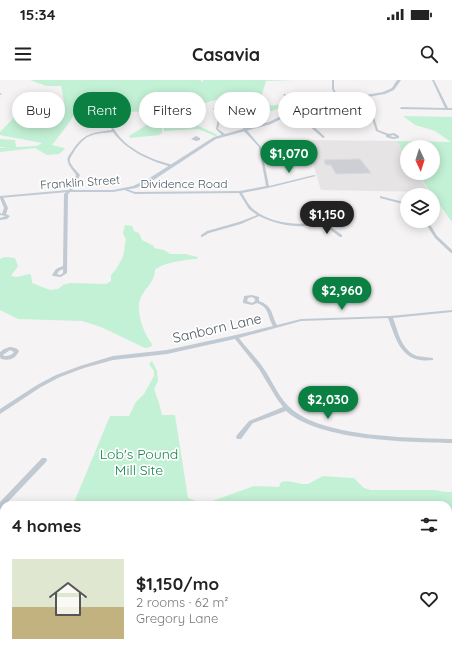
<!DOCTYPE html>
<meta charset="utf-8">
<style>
body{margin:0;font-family:Quicksand,sans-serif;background:#f6f6f6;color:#222;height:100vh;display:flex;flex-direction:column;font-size:15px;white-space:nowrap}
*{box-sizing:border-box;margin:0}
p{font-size:13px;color:#767676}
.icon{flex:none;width:22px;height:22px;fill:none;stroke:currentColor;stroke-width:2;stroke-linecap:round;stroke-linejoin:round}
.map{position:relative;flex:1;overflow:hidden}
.drawer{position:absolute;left:0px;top:421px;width:452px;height:156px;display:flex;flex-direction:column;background:#fff;border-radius:12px 12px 0 0;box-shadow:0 2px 10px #0003}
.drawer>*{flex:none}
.hud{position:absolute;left:12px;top:12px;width:428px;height:36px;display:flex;gap:8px}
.needle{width:26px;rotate:176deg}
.buttons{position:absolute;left:400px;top:60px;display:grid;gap:8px}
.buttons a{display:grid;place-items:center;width:40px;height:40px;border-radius:50%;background:#fff;box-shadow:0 2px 10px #0003;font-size:20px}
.price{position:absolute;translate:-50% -34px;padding:0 9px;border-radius:14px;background:#0b8043;color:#fff;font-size:13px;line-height:26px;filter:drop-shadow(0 1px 2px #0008)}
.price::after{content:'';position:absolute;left:50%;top:24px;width:12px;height:9px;margin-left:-6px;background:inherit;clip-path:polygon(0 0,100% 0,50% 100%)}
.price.selected{background:#222;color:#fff}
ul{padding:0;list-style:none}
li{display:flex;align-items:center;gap:12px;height:100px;padding:0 12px}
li+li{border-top:1px solid #e0e0e0}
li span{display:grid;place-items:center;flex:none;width:112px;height:80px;border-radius:0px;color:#555}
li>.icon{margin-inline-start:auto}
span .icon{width:48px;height:48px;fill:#fffc;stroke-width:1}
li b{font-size:17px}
h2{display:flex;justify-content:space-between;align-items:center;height:48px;padding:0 12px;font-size:17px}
.tag{padding:0 14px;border-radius:18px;background:#fff;box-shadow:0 2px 10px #0003;font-size:14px;line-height:36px}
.tag.selected{background:#0b8043;color:#fff}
.status{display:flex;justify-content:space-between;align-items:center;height:28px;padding:0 20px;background:#fff;direction:ltr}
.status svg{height:11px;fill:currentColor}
header{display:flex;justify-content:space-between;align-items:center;height:52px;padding:0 12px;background:#fff;font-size:18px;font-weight:700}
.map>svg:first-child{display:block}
</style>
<div class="status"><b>15:34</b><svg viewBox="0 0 49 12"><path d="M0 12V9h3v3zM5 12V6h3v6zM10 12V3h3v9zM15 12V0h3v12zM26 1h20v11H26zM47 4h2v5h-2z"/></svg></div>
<header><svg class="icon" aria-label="menu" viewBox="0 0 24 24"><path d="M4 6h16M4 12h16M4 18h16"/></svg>Casavia<svg class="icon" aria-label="search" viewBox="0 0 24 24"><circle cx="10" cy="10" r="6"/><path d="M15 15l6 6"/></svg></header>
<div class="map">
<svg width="452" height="577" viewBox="0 0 452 577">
<rect width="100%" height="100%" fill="#f5f3f3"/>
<path fill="#e6e4e5" d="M306 60 396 61 407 78V93H417L429 112 321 110Z"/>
<path fill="#c3f1d5" d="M30 0H200L203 2V0H295L266 1 259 24C271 28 287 21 297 28L294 30 282 27 272 31 257 28 255 30 219 19 171 33 218 55 215 56 198 49 164 51 163 46 162 48V53L159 55 130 58 129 56 145 46 147 41H159L163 42V32L76 31 69 43 52 65 64 68 65 69 59 74 47 75 35 68 0 72V68L9 67H0V59L15 60 16 67 37 66 42 63 0 55V52L25 26 65 27 61 6H46Z
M403 36 452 37V142L417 93H433V67H407V78L396 61 451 62 435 51 415 45Z
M125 145 132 146 134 151 139 153 142 160 154 166V168L164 170 170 174H185L198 177 197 179C187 179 162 183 155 190 155 201 146 207 141 217 135 230 143 253 152 264L151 267 145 268 101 247 82 241 18 239 0 230V179L5 177 15 178 18 186 11 196 17 197 29 194 31 195 32 203 50 210 58 209 63 205 70 203 106 204 111 201V195C116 190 123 179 124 172 125 168 124 165 126 160L123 153Z
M152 281 157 291 158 301 154 309 159 323 162 335H175L188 418 204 424 254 406 279 407 281 402C291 399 298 405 308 404L323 396 351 398H354L364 408 371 410H434L445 412H452V577H439L435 573H448V425H73L110 336H129L136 322 144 314 154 296V291L149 284Z
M57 573H354L352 577H56Z"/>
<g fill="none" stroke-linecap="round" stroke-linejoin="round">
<path fill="#90daee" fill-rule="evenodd" d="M346 573H362L360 577H344Z
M372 573H388L390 577H374Z
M397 573H413V577H397Z
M427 573H445L447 577H429Z"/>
</g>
<path fill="#cdcfd5" stroke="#d7d9de" d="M360 79 371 93 336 94 331 85H326L324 80Z"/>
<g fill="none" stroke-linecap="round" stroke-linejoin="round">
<path fill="#c1cad2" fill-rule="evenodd" d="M332 0H334V9L341 21H339L332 9Z
M432 0H434L448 28H452V30L400 29 401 27 445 28Z
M0 13 2 14 0 15Z
M283 14H285L292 22 303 27C293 27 289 22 283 14Z
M351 18H353L373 34 378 50 389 54 394 53 399 56V58L393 59 386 57V55L376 51 371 35 351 20ZM393 55 396 57H393L390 56Z
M213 28 215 29 220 39 218 49 225 54V56H223L216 49 218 39Z
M283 36 310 43 325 57 323 58 308 45 282 38Z
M108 38 109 39C118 61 134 71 156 80 162 82 168 83 174 86L172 87C150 81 127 71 113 52 94 54 87 53 75 70 73 74 69 78 70 82 72 87 77 91 80 95L75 107 68 114 67 193 61 197 53 196 52 195 56 189 63 186 64 114 72 107 76 95C74 91 69 87 68 82 66 78 70 74 72 71 84 53 91 53 112 50L107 39ZM63 189V193L60 195 57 194 59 191Z
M243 48H245L261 67 269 106 314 95 316 96 268 108 242 113C245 118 248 124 252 128 268 144 305 148 325 139 330 137 335 132 340 128H342V130L331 138 324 142 342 155V157H340L321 143C301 150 278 145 259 136L241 144 209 153 202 157H201V155L207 151 239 142 257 135 249 129 239 113 135 114 122 109 124 108 135 112 240 111 266 106 259 67 243 50Z
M196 56 200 58V60L196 61 191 59Z
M0 116 3 117 8 128 6 134 10 136 7 139 0 140V138L6 136 0 135V133L2 134 4 128 0 118Z
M380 116 407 123V125L380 118Z
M424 141H428L437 156 452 170V173H451L435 158Z
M252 215 259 217V221C273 226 271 234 277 245L301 239 390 236 452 230V232L393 238C398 251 401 270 417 276 422 277 427 277 433 278V280C402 284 397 262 388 238L301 241 239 258C246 268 255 276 262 286 273 301 279 320 294 331 328 357 409 358 452 359V363C407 362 320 361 286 331L253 343 249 348 241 359H237L236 357 237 355 249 341 283 327 277 319 259 289 235 259 167 274 113 280 84 288 60 297 41 307 0 334V329L37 305 56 295 80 286 113 276 167 270 236 255 273 246C267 236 270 228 257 223L252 225 243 223V222L244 216ZM252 217 255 219V221L252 223 247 221 248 218Z
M10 267C13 267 17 268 19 271 15 279 10 281 1 279L0 277V272L4 269ZM10 270 14 272C12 275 9 276 4 276L3 275Z
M42 378H46L47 380 46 382 5 425H4L2 428 0 429V422Z"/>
<path fill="#c1cbd6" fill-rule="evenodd" d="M397 0H401L394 10 385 14 303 28 271 44 216 59 152 101 136 108 113 112H68L0 118V116L68 110H113L133 106 148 99 214 57 269 42 301 26 383 12 392 8Z"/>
</g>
<g text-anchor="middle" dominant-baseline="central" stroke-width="3.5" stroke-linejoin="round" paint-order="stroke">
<g font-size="12" fill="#4a5661" stroke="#fff">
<text transform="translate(80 102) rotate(-4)">Franklin Street</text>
<text x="184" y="103">Dividence Road</text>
</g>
<g font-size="14" fill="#4a5661" stroke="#fff">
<text transform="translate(217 248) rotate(-13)">Sanborn Lane</text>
</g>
<g font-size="14" fill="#17864f" stroke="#fff">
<text x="139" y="374">Lob's Pound<tspan x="139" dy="16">Mill Site</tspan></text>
</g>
</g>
</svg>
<div class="buttons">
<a><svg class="needle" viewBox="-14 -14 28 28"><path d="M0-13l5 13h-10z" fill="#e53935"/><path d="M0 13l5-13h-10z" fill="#767676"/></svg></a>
<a><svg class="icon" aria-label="layers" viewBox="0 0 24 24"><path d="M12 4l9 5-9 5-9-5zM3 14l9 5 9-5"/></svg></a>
</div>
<b class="price" style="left:289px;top:94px">$1,070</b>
<b class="price selected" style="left:327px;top:155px">$1,150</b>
<b class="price" style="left:342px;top:231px">$2,960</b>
<b class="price" style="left:328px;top:340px">$2,030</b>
<div class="hud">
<a class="tag">Buy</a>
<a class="tag selected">Rent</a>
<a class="tag">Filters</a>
<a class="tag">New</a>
<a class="tag">Apartment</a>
</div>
<section class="drawer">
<h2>4 homes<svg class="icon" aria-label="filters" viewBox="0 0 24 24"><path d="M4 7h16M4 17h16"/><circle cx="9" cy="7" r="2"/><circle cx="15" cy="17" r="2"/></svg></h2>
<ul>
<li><span style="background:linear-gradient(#dfe7d0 60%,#c2b280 0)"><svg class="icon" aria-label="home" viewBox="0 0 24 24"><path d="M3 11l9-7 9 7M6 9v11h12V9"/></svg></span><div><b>$1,150/mo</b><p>2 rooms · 62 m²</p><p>Gregory Lane</p></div><svg class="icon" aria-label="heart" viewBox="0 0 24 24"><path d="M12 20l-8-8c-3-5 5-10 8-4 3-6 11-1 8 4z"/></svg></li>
</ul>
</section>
</div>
